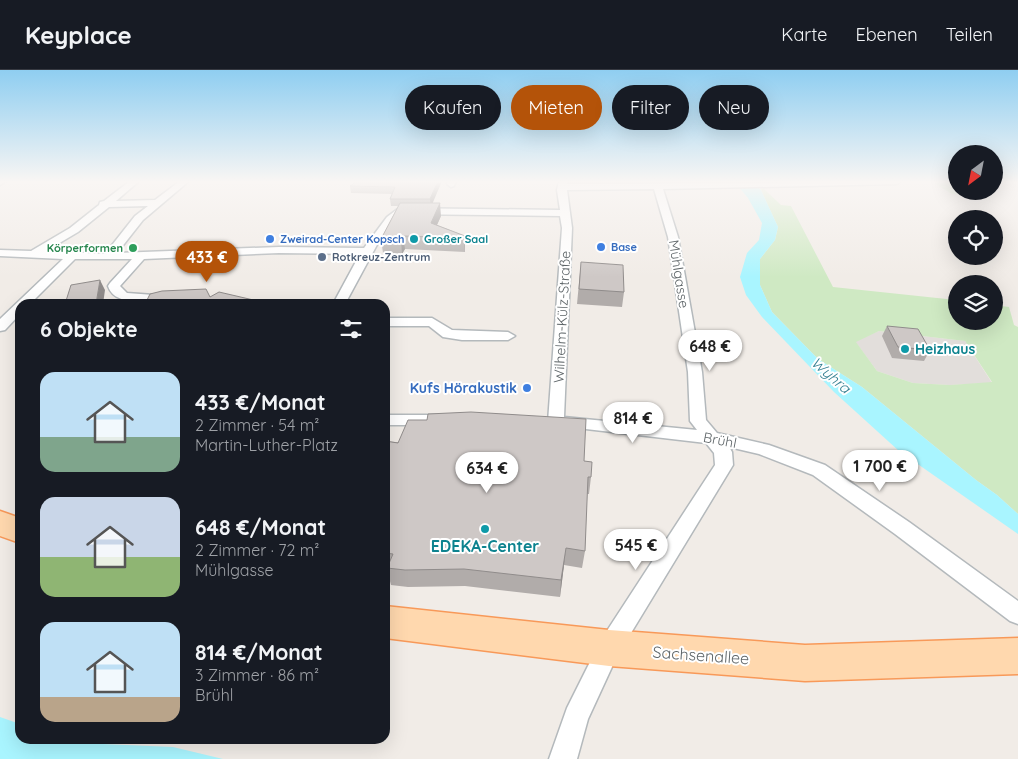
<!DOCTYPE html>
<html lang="de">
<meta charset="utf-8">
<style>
body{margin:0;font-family:Quicksand,sans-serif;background:#20242c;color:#f1f3f6;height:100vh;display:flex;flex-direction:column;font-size:19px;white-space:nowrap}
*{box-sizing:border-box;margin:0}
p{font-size:16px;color:#9ea1a6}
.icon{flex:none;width:28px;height:28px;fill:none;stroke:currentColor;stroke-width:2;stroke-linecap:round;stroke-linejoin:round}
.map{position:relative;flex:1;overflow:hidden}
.side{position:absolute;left:15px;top:229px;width:375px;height:445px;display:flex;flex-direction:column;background:#171b24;border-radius:15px;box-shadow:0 5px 20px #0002}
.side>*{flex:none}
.top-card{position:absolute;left:405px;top:15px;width:475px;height:45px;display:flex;gap:10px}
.needle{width:32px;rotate:212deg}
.controls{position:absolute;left:948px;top:75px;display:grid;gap:10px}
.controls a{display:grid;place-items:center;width:55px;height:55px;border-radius:50%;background:#171b24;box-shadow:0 5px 20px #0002;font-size:25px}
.price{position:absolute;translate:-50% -42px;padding:0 11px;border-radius:18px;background:#fff;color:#222;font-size:16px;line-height:32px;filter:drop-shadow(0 1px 2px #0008)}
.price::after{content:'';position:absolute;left:50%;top:30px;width:15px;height:11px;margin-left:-8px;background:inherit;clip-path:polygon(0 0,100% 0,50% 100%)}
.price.on{background:#b45309;color:#fff}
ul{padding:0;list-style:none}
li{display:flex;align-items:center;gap:15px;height:125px;padding:0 25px}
li span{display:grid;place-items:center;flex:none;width:140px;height:100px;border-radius:15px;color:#555}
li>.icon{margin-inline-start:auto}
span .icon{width:60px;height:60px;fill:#fffc;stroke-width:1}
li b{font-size:21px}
h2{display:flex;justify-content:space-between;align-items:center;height:60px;padding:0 25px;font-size:21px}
.chip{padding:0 18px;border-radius:22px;background:#171b24;box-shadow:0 5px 20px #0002;font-size:18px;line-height:45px}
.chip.on{background:#b45309;color:#fff}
header{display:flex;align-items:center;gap:30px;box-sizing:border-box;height:70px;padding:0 25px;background:#171b24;border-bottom:1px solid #363941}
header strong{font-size:24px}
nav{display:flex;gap:28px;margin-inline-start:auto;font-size:18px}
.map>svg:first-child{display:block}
</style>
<header>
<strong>Keyplace</strong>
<nav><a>Karte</a><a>Ebenen</a><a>Teilen</a></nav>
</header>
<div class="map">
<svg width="1018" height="689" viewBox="0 0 1018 689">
<rect width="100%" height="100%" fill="#f1ece7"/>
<path fill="#e2dedb" d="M879 261 965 271 992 313 950 315 913 313 877 301 855 271Z"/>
<path fill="#cfe9c3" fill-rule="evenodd" d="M934 113H956V121H974L983 126 952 124Z
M763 118 781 135 791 136 833 217 956 230V251H994V235L1009 237 1014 255 1018 257V444L997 425 976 410 862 317 818 289 772 242 760 215V189L775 170 778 157 761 120ZM879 261 965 271 992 312 950 315 913 313 877 301 856 272Z"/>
<path fill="#a9f5ff" d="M737 111H751L761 120 778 157 775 170 760 189V215L772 242 818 289 862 317 976 410 997 425 1018 444V464L899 381 834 322 762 247 746 225 740 207 747 183 759 170 762 153 748 128 737 115Z
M0 647 20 654V669H62L103 674 173 677 223 689H0Z"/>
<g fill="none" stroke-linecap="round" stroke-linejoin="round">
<g stroke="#b4b9bc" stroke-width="3">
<path id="minor" d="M0 111H6L0 115Z
M130 111H139L116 131 155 130 180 111H189L143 150 117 183 279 177 364 178 387 147 399 138 560 140 557 120 559 111H567V114H605L901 111 897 114 663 119 678 167 702 302 706 350 717 363 769 375 825 395 909 452 1018 531V554L1010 551 895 464 813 405 759 384 729 377 732 382 733 395 617 586 588 649 577 689H549L567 638 601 570 715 395 714 383 706 373 560 356H550L548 352 562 158 560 146 401 144 379 171 345 234H333L360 184 279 183 144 189 120 216 127 223 154 225 156 228 155 234H143V231C129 231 113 231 108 216L110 213 132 189H75L30 234H20V244L5 260 0 261V249L63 189 0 186V180L31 181 70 158 99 135 100 132 104 131ZM654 119 668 167 688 302 690 351 697 360 564 347 572 158 567 120ZM148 136 135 146 105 184 46 181 78 162 109 137Z
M448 111H456L454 116 451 117 447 114Z
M385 248H432L452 260 508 262 515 266 508 270H462L443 267 429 256H385Z
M385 345H448L454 346 456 350 454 354 448 355H385Z"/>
</g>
<g stroke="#f89959" stroke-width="3">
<path id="primary" d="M0 441 20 448V473L0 466Z
M385 536 609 560 805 575 1018 568V604L805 611 609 596 385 568Z"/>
</g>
<use href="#minor" fill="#fff" fill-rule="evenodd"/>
<use href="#primary" fill="#ffd8ae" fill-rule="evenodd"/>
</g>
<path fill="#b1acaa" d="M442 111 432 133 441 146 437 155 465 166V182L405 179 402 184 383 183 381 169 398 136H391L390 129 392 124 351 123 350 116Z
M581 192 624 222 622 237 577 234Z
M887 256 930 280 924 291 892 288 882 266Z
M385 371 584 391 591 407 589 424H587L585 481 582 498 564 495 560 527 465 516 408 517 391 515 387 500 385 499Z"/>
<path fill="#908c8b" d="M438 111H442L431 137 430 129Z
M440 133 441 146 432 166 431 153Z
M403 166 405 179 402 184 401 170Z
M465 166V182L464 168Z
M100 210 105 220 103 234H96Z
M566 478 564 495 560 527 561 510Z"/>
<path fill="#cec8c6" stroke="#908c8b" d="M358 111H438L430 129H390L395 117 350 116Z
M400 133H440L431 153 465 166 464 168 403 166 401 170 381 169Z
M581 192 623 195 624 222 579 219Z
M100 210 96 234H65L71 215Z
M206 219 210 227 219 222 262 232 260 234H145L150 224 162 221Z
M887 256 918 259 930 280 898 277Z
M471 342 586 349 584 391 592 392 591 407H588L585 481 566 478 561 510 464 499 405 500 387 498 393 484 385 483V371L398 373 408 350H427L428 344Z"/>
<linearGradient id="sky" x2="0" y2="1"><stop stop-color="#8fcef1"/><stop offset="0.54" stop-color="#f9f6f4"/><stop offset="1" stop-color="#f9f6f4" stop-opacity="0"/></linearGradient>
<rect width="1018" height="207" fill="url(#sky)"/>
<g fill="#3f7fe0" stroke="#fff" stroke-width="2">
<circle cx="270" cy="169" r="5"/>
<circle cx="601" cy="177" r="5"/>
<circle cx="527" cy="318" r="5"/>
</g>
<g fill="#0f9aa8" stroke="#fff" stroke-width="2">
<circle cx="414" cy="169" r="5"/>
<circle cx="905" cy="279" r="5"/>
<circle cx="485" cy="459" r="5"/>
</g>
<circle fill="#2e9e5b" stroke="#fff" stroke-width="2" cx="133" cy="178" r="5"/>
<circle fill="#5c6f8a" stroke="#fff" stroke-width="2" cx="322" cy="187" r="5"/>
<g text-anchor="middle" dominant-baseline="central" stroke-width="4" stroke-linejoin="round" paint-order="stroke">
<g font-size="11" font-weight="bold" fill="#366cbe" stroke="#fff" text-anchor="start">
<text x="280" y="169">Zweirad-Center Kopsch</text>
<text x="611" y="177">Base</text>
</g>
<g font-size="11" font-weight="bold" fill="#0d838f" stroke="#fff" text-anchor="start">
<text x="424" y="169">Großer Saal</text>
</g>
<g font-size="11" font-weight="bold" fill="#27864d" stroke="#fff" text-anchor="end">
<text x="123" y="178">Körperformen</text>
</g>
<g font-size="11" font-weight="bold" fill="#4e5e75" stroke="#fff" text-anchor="start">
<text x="332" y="187">Rotkreuz-Zentrum</text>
</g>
<g font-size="14" fill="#5e6568" stroke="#fff">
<text transform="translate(679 204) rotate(81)">Mühlgasse</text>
<text transform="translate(562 247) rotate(-87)">Wilhelm-Külz-Straße</text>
<text transform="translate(720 370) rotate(11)">Brühl</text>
</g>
<g font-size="14" font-weight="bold" fill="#0d838f" stroke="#fff" text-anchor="start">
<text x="915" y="279">Heizhaus</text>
</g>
<g font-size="14" font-weight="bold" fill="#366cbe" stroke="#fff" text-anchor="end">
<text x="517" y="318">Kufs Hörakustik</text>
</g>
<g font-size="15" font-style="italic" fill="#358092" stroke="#fff">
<text transform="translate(831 305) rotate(41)">Wyhra</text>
</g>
<g font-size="16" font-weight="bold" fill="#0d838f" stroke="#fff">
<text x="485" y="476">EDEKA-Center</text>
</g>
<g font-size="16" fill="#5e6568" stroke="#fff">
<text transform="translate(701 585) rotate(4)">Sachsenallee</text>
</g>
</g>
</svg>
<div class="controls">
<a><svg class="needle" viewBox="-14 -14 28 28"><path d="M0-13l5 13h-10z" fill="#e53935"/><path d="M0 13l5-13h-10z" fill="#9ea1a6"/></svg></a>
<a><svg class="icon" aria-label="locate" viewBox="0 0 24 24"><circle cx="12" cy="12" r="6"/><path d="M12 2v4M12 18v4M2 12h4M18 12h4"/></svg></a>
<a><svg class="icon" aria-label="layers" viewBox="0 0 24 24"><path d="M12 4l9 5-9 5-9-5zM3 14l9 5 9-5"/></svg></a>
</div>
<b class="price on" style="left:207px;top:213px">433 €</b>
<b class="price" style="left:710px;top:302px">648 €</b>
<b class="price" style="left:633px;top:374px">814 €</b>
<b class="price" style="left:880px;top:422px">1 700 €</b>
<b class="price" style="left:487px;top:424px">634 €</b>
<b class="price" style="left:636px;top:501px">545 €</b>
<div class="top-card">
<a class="chip">Kaufen</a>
<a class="chip on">Mieten</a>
<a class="chip">Filter</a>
<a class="chip">Neu</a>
</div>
<section class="side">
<h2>6 Objekte<svg class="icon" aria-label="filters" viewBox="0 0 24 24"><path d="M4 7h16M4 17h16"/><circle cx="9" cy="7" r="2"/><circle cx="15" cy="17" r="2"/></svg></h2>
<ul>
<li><span style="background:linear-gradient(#bfe0f5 65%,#7fa58c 0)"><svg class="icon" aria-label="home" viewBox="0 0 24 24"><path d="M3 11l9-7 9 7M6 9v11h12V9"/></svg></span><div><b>433 €/Monat</b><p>2 Zimmer · 54 m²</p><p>Martin-Luther-Platz</p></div></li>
<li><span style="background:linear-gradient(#c9d6e8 60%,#8fb573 0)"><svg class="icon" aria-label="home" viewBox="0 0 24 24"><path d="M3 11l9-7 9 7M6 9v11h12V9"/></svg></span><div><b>648 €/Monat</b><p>2 Zimmer · 72 m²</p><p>Mühlgasse</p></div></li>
<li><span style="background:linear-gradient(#bfe0f5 75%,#b9a48a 0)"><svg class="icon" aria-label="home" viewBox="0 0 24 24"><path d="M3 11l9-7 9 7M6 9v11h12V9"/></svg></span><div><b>814 €/Monat</b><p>3 Zimmer · 86 m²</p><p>Brühl</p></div></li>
</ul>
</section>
</div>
